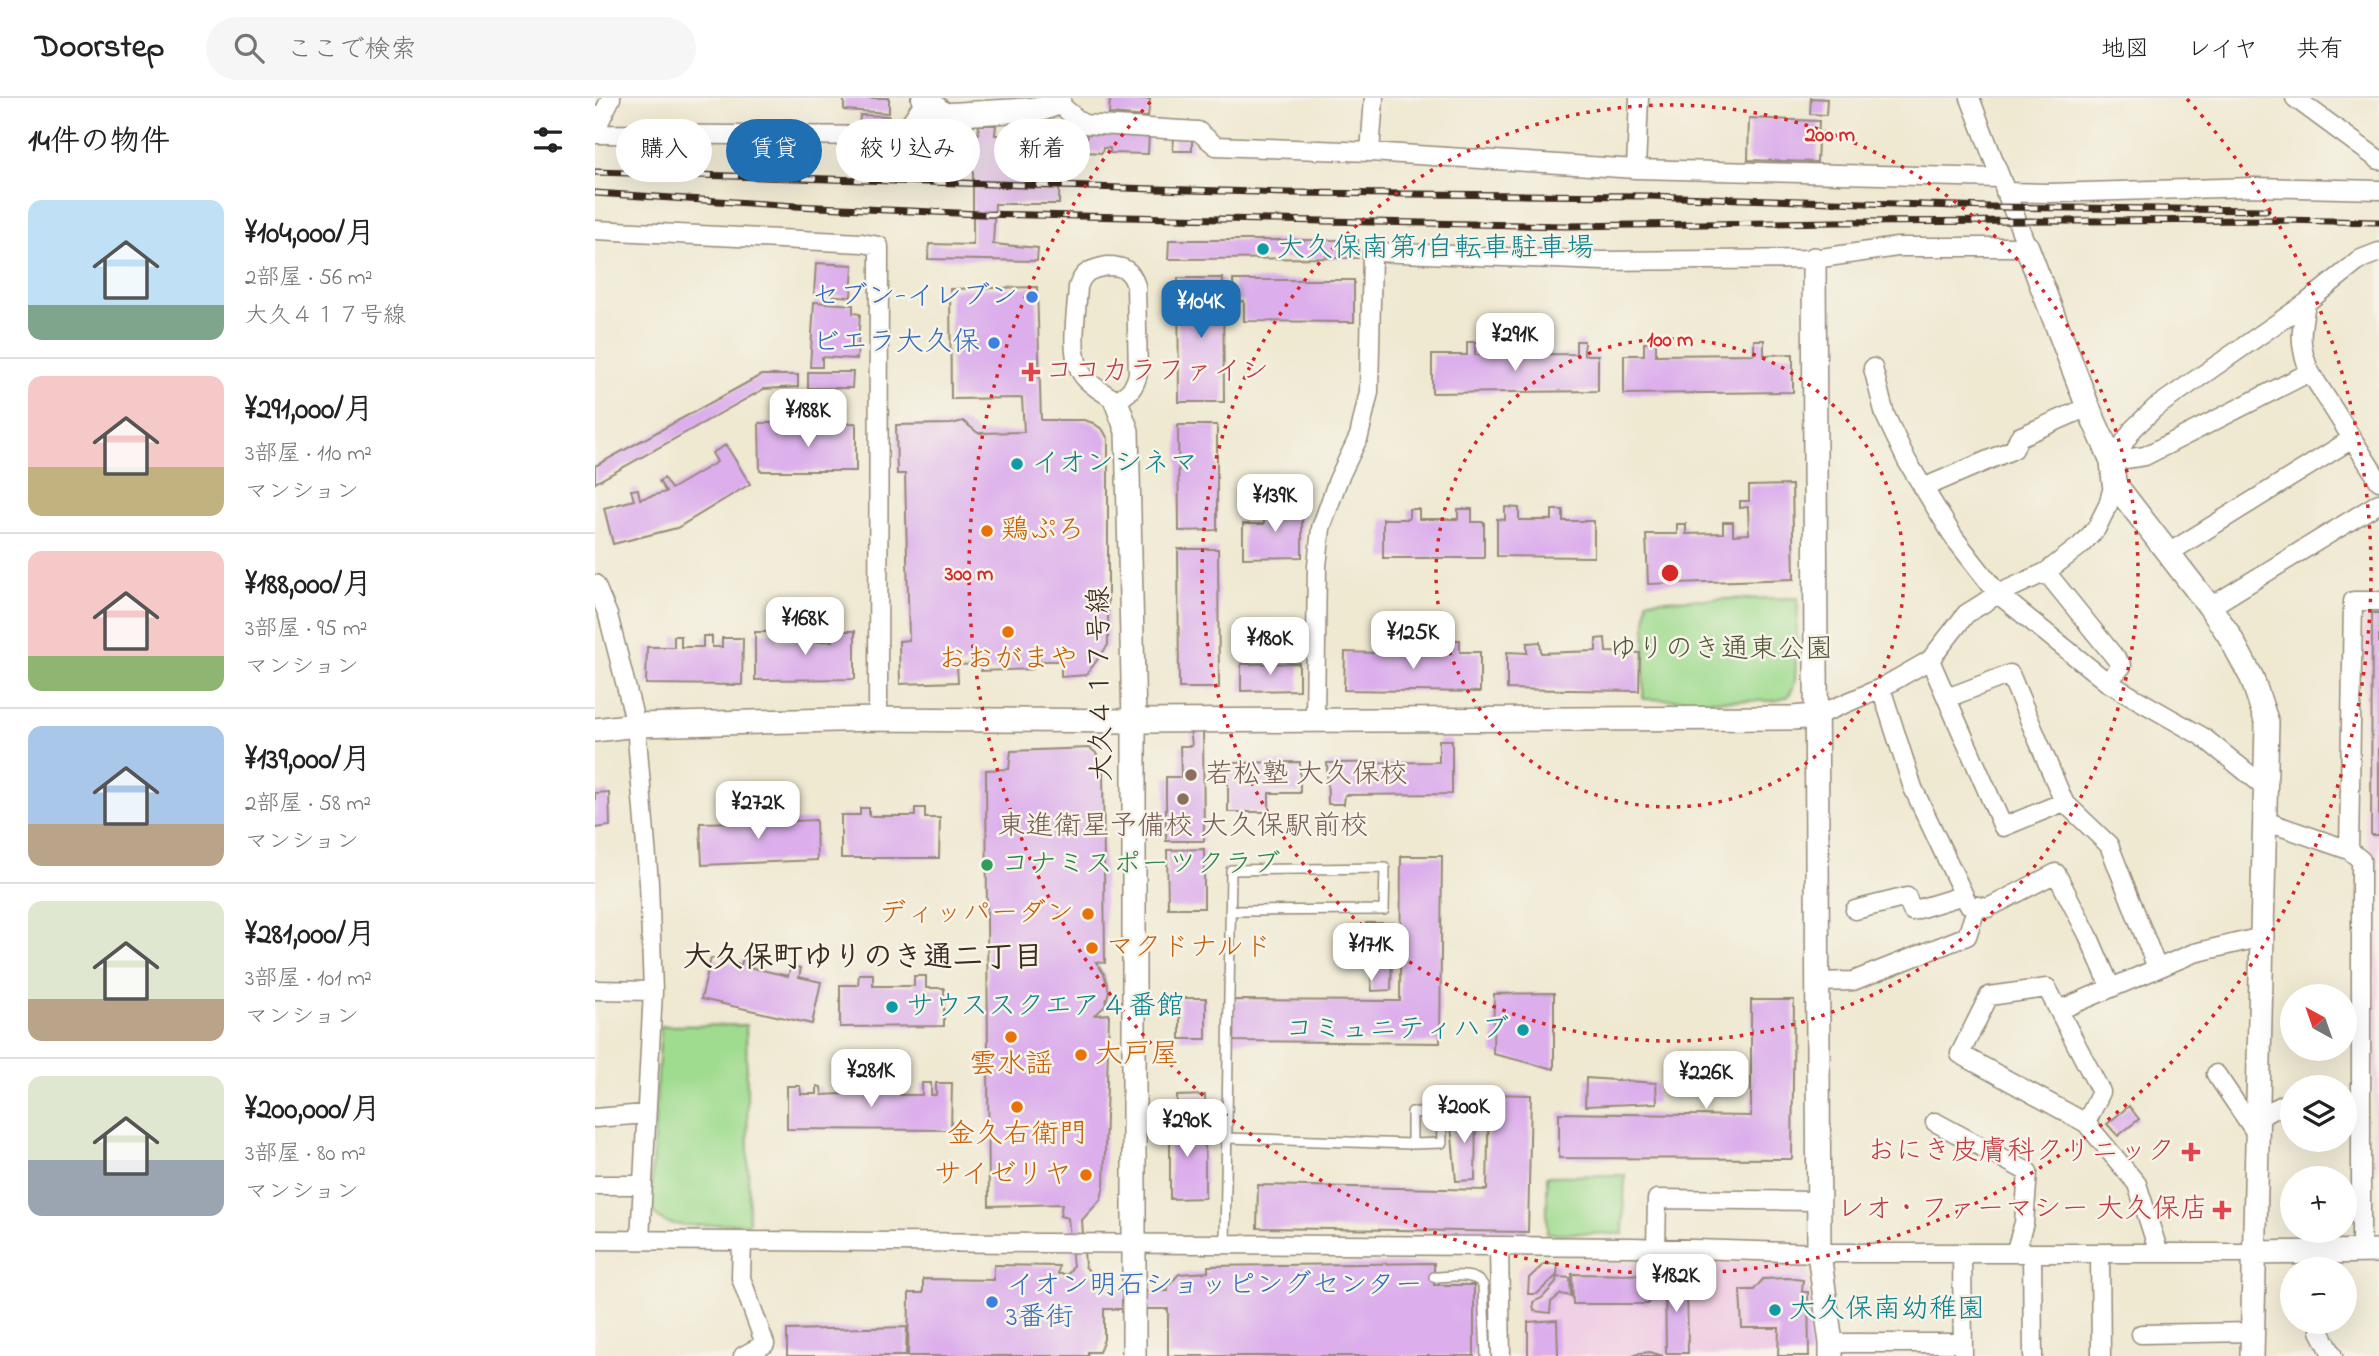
<!DOCTYPE html>
<html lang="ja">
<meta charset="utf-8">
<style>
body{margin:0;font-family:"Indie Flower","Klee One",sans-serif;background:#f6f6f6;color:#222;height:100vh;display:flex;flex-direction:column;font-size:26px;white-space:nowrap}
*{box-sizing:border-box;margin:0}
p{font-size:23px;color:#767676}
.icon{flex:none;width:38px;height:38px;fill:none;stroke:currentColor;stroke-width:2;stroke-linecap:round;stroke-linejoin:round}
.map{position:relative;flex:1;overflow:hidden}
.panel{display:flex;flex-direction:column;background:#fff;width:595px}
.panel>*{flex:none}
.hud{position:absolute;left:21px;top:21px;width:665px;height:63px;display:flex;gap:14px}
.needle{width:46px;rotate:320deg}
.tools{position:absolute;left:1685px;top:886px;display:grid;gap:14px}
.tools a{display:grid;place-items:center;width:77px;height:77px;border-radius:50%;background:#fff;box-shadow:0 7px 28px #0002;font-size:35px}
.price{position:absolute;translate:-50% -60px;padding:0 16px;border-radius:14px;background:#fff;color:#222;font-size:23px;line-height:46px;filter:drop-shadow(0 2px 4px #0008)}
.price::after{content:'';position:absolute;left:50%;top:42px;width:21px;height:16px;margin-left:-10px;background:inherit;clip-path:polygon(0 0,100% 0,50% 100%)}
.price.active{background:#1f6fb2;color:#fff}
ul{padding:0;list-style:none}
li{display:flex;align-items:center;gap:21px;height:175px;padding:0 28px}
li+li{border-top:2px solid #e0e0e0}
li span{display:grid;place-items:center;flex:none;width:196px;height:140px;border-radius:14px;color:#555}
li>.icon{margin-inline-start:auto}
span .icon{width:84px;height:84px;fill:#fffc;stroke-width:1}
li b{font-size:30px}
h2{display:flex;justify-content:space-between;align-items:center;height:84px;padding:0 28px;font-size:30px}
.pill{padding:0 24px;border-radius:32px;background:#fff;box-shadow:0 7px 28px #0002;font-size:24px;line-height:63px}
.pill.active{background:#1f6fb2;color:#fff}
header{display:flex;align-items:center;gap:42px;box-sizing:border-box;height:98px;padding:0 35px;background:#fff;border-bottom:2px solid #e0e0e0}
header strong{font-size:33px}
nav{display:flex;gap:38px;margin-inline-start:auto;font-size:24px}
.search{width:490px;height:63px;background:#f6f6f6;display:flex;align-items:center;gap:18px;box-sizing:border-box;padding:0 24px;border-radius:38px;color:#767676;font-size:26px}
main{display:flex;flex:1;min-height:0}
.map>svg:first-child{display:block}
</style>
<header>
<strong>Doorstep</strong>
<div class="search"><svg class="icon" aria-label="search" viewBox="0 0 24 24"><circle cx="10" cy="10" r="6"/><path d="M15 15l6 6"/></svg>ここで検索</div>
<nav><a>地図</a><a>レイヤ</a><a>共有</a></nav>
</header>
<main>
<section class="panel">
<h2>14件の物件<svg class="icon" aria-label="filters" viewBox="0 0 24 24"><path d="M4 7h16M4 17h16"/><circle cx="9" cy="7" r="2"/><circle cx="15" cy="17" r="2"/></svg></h2>
<ul>
<li><span style="background:linear-gradient(#bfe0f5 75%,#7fa58c 0)"><svg class="icon" aria-label="home" viewBox="0 0 24 24"><path d="M3 11l9-7 9 7M6 9v11h12V9"/></svg></span><div><b>¥104,000/月</b><p>2部屋 · 56 m²</p><p>大久４１７号線</p></div></li>
<li><span style="background:linear-gradient(#f6c9c9 65%,#c2b280 0)"><svg class="icon" aria-label="home" viewBox="0 0 24 24"><path d="M3 11l9-7 9 7M6 9v11h12V9"/></svg></span><div><b>¥291,000/月</b><p>3部屋 · 110 m²</p><p>マンション</p></div></li>
<li><span style="background:linear-gradient(#f6c9c9 75%,#8fb573 0)"><svg class="icon" aria-label="home" viewBox="0 0 24 24"><path d="M3 11l9-7 9 7M6 9v11h12V9"/></svg></span><div><b>¥188,000/月</b><p>3部屋 · 95 m²</p><p>マンション</p></div></li>
<li><span style="background:linear-gradient(#a9c7e8 70%,#b9a48a 0)"><svg class="icon" aria-label="home" viewBox="0 0 24 24"><path d="M3 11l9-7 9 7M6 9v11h12V9"/></svg></span><div><b>¥139,000/月</b><p>2部屋 · 58 m²</p><p>マンション</p></div></li>
<li><span style="background:linear-gradient(#dfe7d0 70%,#b9a48a 0)"><svg class="icon" aria-label="home" viewBox="0 0 24 24"><path d="M3 11l9-7 9 7M6 9v11h12V9"/></svg></span><div><b>¥281,000/月</b><p>3部屋 · 101 m²</p><p>マンション</p></div></li>
<li><span style="background:linear-gradient(#dfe7d0 60%,#9aa5b1 0)"><svg class="icon" aria-label="home" viewBox="0 0 24 24"><path d="M3 11l9-7 9 7M6 9v11h12V9"/></svg></span><div><b>¥200,000/月</b><p>3部屋 · 80 m²</p><p>マンション</p></div></li>
</ul>
</section>
<div class="map">
<svg width="1784" height="1258" viewBox="0 0 1784 1258">
<rect width="100%" height="100%" fill="#f7f3e8"/>
<filter id="ink" filterUnits="userSpaceOnUse"><feTurbulence type="fractalNoise" baseFrequency=".0143" numOctaves="2"/><feDisplacementMap in="SourceGraphic" scale="14" xChannelSelector="R" yChannelSelector="G"/><feConvolveMatrix kernelMatrix="1 2 1 2 8 2 1 2 1" color-interpolation-filters="sRGB"/></filter>
<filter id="wash" filterUnits="userSpaceOnUse"><feTurbulence type="fractalNoise" baseFrequency=".00686" numOctaves="4" result="noise"/><feDisplacementMap in="SourceGraphic" scale="28" xChannelSelector="R" yChannelSelector="G"/><feGaussianBlur stdDeviation="1.57" result="paint"/><feColorMatrix in="noise" values="0 0 0 0 0 0 0 0 0 0 0 0 0 0 0 0 0 1.4 0 .05"/><feComposite in="paint" operator="in"/></filter>
<g filter="url(#wash)">
<rect width="100%" height="100%" fill="#efe9d2"/>
<path fill="#f0d0e4" d="M1776 508H1784V1074H1778L1780 768 1769 732V513Z
M930 1164 1201 1165 1213 1173 1221 1258H923L922 1172Z"/>
<path fill="#a0dc90" stroke="#6e8357" stroke-width="2" d="M1203 500 1200 583C1197 597 1192 601 1178 603L1048 601 1052 502Z
M151 927 154 1125C135 1125 82 1131 68 1123 60 1119 58 1113 55 1105L66 928Z
M1030 1077 1028 1136 952 1135V1078Z"/>
<g id="blocks">
<path fill="#dcaeec" d="M249 0H294V15L249 12Z
M515 0 555 1 553 19 514 16Z
M1216 0 1232 1 1231 17 1215 16Z
M265 17 294 18V23L287 32 264 31Z
M1154 20 1224 23 1222 64 1153 62Z
M384 27H401L400 37 449 39 448 54H465L464 106H400L398 146 443 150 442 163 333 161 334 146 378 147V53L337 52V38H383Z
M492 34 554 35 553 56 515 55V50H508L507 55 491 54Z
M579 39 597 40V53H578Z
M574 142H763V160L573 161Z
M221 165 258 167 256 199 219 196Z
M583 180H628L629 304H584Z
M638 182H759V224L649 223V203L639 204Z
M442 189 446 322H489L498 325 508 332 513 341V547L491 577 466 579V563H437L438 571 386 573V566L362 567 363 584 305 586 304 543 314 542 310 376H302L301 327 356 326 368 323 383 335 429 334 427 300 356 301 355 191Z
M219 204 258 207V215L265 216 262 261 227 259V269H215Z
M1159 242H1169V257L1198 256V294L1029 296V257H1049V245H1061V257L1159 256Z
M981 243H989V257H1003V293L837 295V257H872V244H880V257L981 256Z
M213 274H258L257 290H213Z
M166 277H203V289L169 291 0 385V368Z
M208 324H221V334H242V326L261 325V373H165L164 325H184L185 334H208Z
M583 327H622V432L584 433Z
M131 347 155 386 82 430 18 446 9 410 39 402 36 392 43 391 45 401 71 394 64 383 69 380 76 391 122 364 117 355Z
M1197 387 1199 481 1053 486 1051 436H1082V426H1091V436L1128 435V424H1138V437L1154 436 1153 409 1145 410V403H1154V388Z
M669 408H707V459L648 460V426H669Z
M910 409 924 410V422H957V412H968V423H999V459L902 458V421L910 422Z
M814 411H824V421H863V411H877V424H889V460H788V421H814Z
M583 451H623L624 590H584Z
M1777 515H1784V737H1776Z
M237 533H260V581L160 582V534H182V543H203V534H215V544L237 543Z
M79 538H86V549H108V538H117V549H127V540H148L147 587 51 586 52 549H79Z
M1010 540 1011 554 1045 555 1044 593 912 591V554L932 555V545L945 544 946 555 1001 553V541Z
M852 542H865V554H885V594L749 592 750 554 779 555 780 543 793 544V555L852 556Z
M704 565V592L646 593V566Z
M595 629H608L609 743H571V679H586L585 648H597Z
M844 642H857V696L750 697 749 706H733L732 665 844 664Z
M495 650 501 655 508 671 510 865 501 864 509 876 514 893 510 908 500 917 514 916 509 1087 506 1101 487 1122 490 1168 510 1193H573V1188L584 1176 613 1174V1168L839 1165V1187H879V1258H573V1211H509V1241L504 1254H493V1258H313L314 1195H328V1181L399 1182V1167L464 1168 463 1176H473L478 1168 473 1120 465 1118 467 1106 394 1108 391 672 414 671 416 653Z
M705 664V695H674V714H633V665Z
M14 694 15 728 0 730V695Z
M265 710H274V718H320V710H330V720H345L344 760H246V717H265Z
M145 717H156V724L190 723V717H200V723L221 722 222 762 107 767 105 725 146 724Z
M609 751V810H573L572 752Z
M806 758H847L845 945 638 943V902L805 903Z
M771 825H798L796 892 777 893Z
M148 859 156 861 154 869 193 878 196 868 206 870 204 879 226 884 217 926 106 901 116 860 146 867Z
M264 876H278V888H319V878H331V890H349V928L245 929V887H263Z
M959 895V971L898 956 899 896Z
M585 900H611V941H585Z
M1156 902H1199L1197 1061 964 1060V1015L1156 1018Z
M991 980 1061 985 1062 1005 990 1008Z
M327 985H336V997H341V985H357L356 1032 192 1031V988H205L206 996H222V988L226 989 227 997 247 996 248 987H254V994H261V986H270V995H296V986H305V997H327Z
M894 996 936 997 933 1134 662 1130 663 1087 892 1092Z
M610 997V1014L582 1015V998Z
M1534 1008 1544 1021 1523 1038 1512 1026Z
M855 1015H881L880 1082 861 1083Z
M610 1021V1100L575 1101V1022Z
M949 1166H963L962 1177 942 1196H933L934 1180Z
M977 1176 1057 1177 1053 1206H978Z
M1070 1177H1092L1093 1255H1071Z
M962 1179 975 1180 976 1198 966 1196 956 1204 955 1215 939 1213 938 1204 947 1200 960 1186Z
M1057 1180 1069 1181 1068 1202H1056Z
M1193 1180 1208 1182 1207 1194H1213L1214 1258H1183L1184 1230H1147L1145 1192H1159L1168 1181Z
M962 1222 963 1258H933V1224Z
M312 1229 311 1258H192V1232Z
M1055 1254 1068 1258H1038L1045 1255Z"/>
</g>
</g>
<g filter="url(#ink)">
<use href="#blocks" fill-opacity="0" stroke="#958a78" stroke-width="2"/>
<g fill="none" stroke-linecap="round" stroke-linejoin="round">
<g stroke="#958a78" stroke-width="12">
<path id="service" d="M632 1040 817 1046 847 1045 846 1016 817 1014V1046
M630 1147 636 772 790 770 789 812 635 813
M839 1179C854 1179 879 1173 888 1187L891 1258"/>
</g>
<g stroke="#958a78" stroke-width="21">
<path id="minor" d="M1700 0 1784 62
M463 5 488 26 603 33 621 48 775 54 1041 71 1404 80
M0 33 16 0
M0 36 306 38 330 3
M775 54 779 0
M1041 71 1044 0
M1410 94 1455 95 1659 89 1784 92
M0 132 267 145 284 148 283 621
M512 168C529 168 536 172 541 188L543 275C540 290 534 295 521 303 511 296 498 289 490 280 472 260 482 214 483 189 488 173 497 171 512 168Z
M1711 205C1706 232 1703 247 1715 274L1784 383
M1278 270 1290 317 1312 363 1360 441 1403 496 1512 584 1608 639 1670 689
M1517 363 1538 331 1560 310 1711 205 1766 161 1784 154
M1517 363 1550 358 1715 274
M1328 390 1419 351 1424 339 1493 309
M1572 456 1757 341
M1451 474 1527 568 1512 584
M0 486 13 517 41 627 54 785 58 893 45 1142
M1615 509 1784 405
M1335 562 1408 729 1469 704
M1286 590 1318 690 1373 806 1393 810 1461 775 1493 837 1516 890
M1352 600 1415 576 1469 704 1514 747 1562 870
M1221 618 1286 590 1335 562 1371 516 1403 496 1451 474 1485 448 1501 431 1513 407 1519 385
M720 620 722 468 726 430 743 382 764 338 774 294 777 156 780 154 1007 163 1219 161 1302 149H1432L1375 0
M1670 723 1754 752 1766 762V1154
M1754 752 1758 503H1784
M1260 812 1312 799 1317 813 1369 797
M1222 884 1258 883 1372 838 1382 808
M0 892 58 893
M1464 912 1599 855 1667 839
M1621 976 1661 1035
M0 1020 51 1016
M1661 1020 1698 1002
M1340 1024 1433 1074 1429 1125 1420 1155
M1491 1025 1506 994 1452 890 1394 898 1365 956 1491 1025 1542 1086 1564 1155
M0 1087H47
M0 1142 1037 1149 1224 1155H1660
M147 1143 146 1180 170 1246 148 1258
M904 1149 906 1258
M1061 1150 1062 1101 1224 1103
M1367 1155 1368 1258
M1437 1155 1438 1258
M1505 1155 1506 1258
M1725 1233 1738 1258
M1546 1236 1658 1234
M1236 1245H1368"/>
</g>
<g stroke="#958a78" stroke-width="26">
<path id="tertiary" d="M348 17 447 11 463 5 464 0
M1432 149 1493 309 1517 363 1519 385 1615 509 1634 537 1657 580 1672 625 1657 1258
M1219 161 1224 1155 1236 1245V1258
M521 303 532 333 539 623V1258
M0 632 41 627 283 621 539 623 1197 620 1221 618
M1660 1155 1784 1153"/>
</g>
<g stroke="#958a78" stroke-width="28">
<path id="secondary" d="M329 0 348 17"/>
</g>
<use href="#service" stroke="#fff" stroke-width="9"/>
<use href="#minor" stroke="#fff" stroke-width="18"/>
<use href="#tertiary" stroke="#fff" stroke-width="23"/>
<use href="#secondary" stroke="#fff" stroke-width="24"/>
<g stroke="#3b2a1e" stroke-width="7">
<path id="rail" d="M0 74 693 95 1053 98 1394 109 1672 112
M0 95 200 108 385 116 971 128 1240 124 1686 122 1784 124"/>
</g>
<use href="#rail" stroke="#f7f3e8" stroke-width="4.5" stroke-dasharray="13" stroke-linecap="butt"/>
</g>
</g>
<g fill="none" stroke="#d62828" stroke-width="3.5" stroke-dasharray="3.5 7">
<circle cx="1075" cy="475" r="234"/>
<circle cx="1075" cy="475" r="468"/>
<path d="M1592 1A701 701 0 1 1 558 1"/>
</g>
<g fill="#0f9aa8" stroke="#f7f3e8" stroke-width="2.5">
<circle cx="668" cy="151" r="7"/>
<circle cx="422" cy="366" r="7"/>
<circle cx="297" cy="909" r="7"/>
<circle cx="928" cy="932" r="7"/>
<circle cx="1180" cy="1212" r="7"/>
</g>
<g fill="#3f7fe0" stroke="#f7f3e8" stroke-width="2.5">
<circle cx="437" cy="199" r="7"/>
<circle cx="399" cy="245" r="7"/>
<circle cx="397" cy="1204" r="7"/>
</g>
<g fill="#e0444e" stroke="#f7f3e8" stroke-width="2.5">
<path d="M432.5 263.5h7v7h7v7h-7v7h-7v-7h-7v-7h7z"/>
<path d="M1592.5 1043.5h7v7h7v7h-7v7h-7v-7h-7v-7h7z"/>
<path d="M1623.5 1101.5h7v7h7v7h-7v7h-7v-7h-7v-7h7z"/>
</g>
<g fill="#e8710a" stroke="#f7f3e8" stroke-width="2.5">
<circle cx="392" cy="433" r="7"/>
<circle cx="413" cy="534" r="7"/>
<circle cx="493" cy="816" r="7"/>
<circle cx="497" cy="850" r="7"/>
<circle cx="416" cy="939" r="7"/>
<circle cx="486" cy="957" r="7"/>
<circle cx="422" cy="1009" r="7"/>
<circle cx="491" cy="1077" r="7"/>
</g>
<g fill="#8d6e63" stroke="#f7f3e8" stroke-width="2.5">
<circle cx="596" cy="677" r="7"/>
<circle cx="588" cy="701" r="7"/>
</g>
<circle fill="#2e9e5b" stroke="#f7f3e8" stroke-width="2.5" cx="392" cy="767" r="7"/>
<g text-anchor="middle" dominant-baseline="central" stroke-width="5" stroke-linejoin="round" paint-order="stroke">
<g font-size="28" fill="#0d838f" stroke="#f7f3e8" text-anchor="start">
<text x="682" y="151">大久保南第1自転車駐車場</text>
<text x="436" y="366">イオンシネマ</text>
<text x="311" y="909">サウススクエア４番館</text>
<text x="914" y="932" text-anchor="end">コミュニティハブ</text>
<text x="1194" y="1212">大久保南幼稚園</text>
</g>
<g font-size="28" fill="#366cbe" stroke="#f7f3e8" text-anchor="end">
<text x="423" y="199">セブン-イレブン</text>
<text x="385" y="245">ビエラ大久保</text>
<text x="411" y="1188" text-anchor="start">イオン明石ショッピングセンター<tspan x="411" dy="32">3番街</tspan></text>
</g>
<g font-size="28" fill="#be3a42" stroke="#f7f3e8" text-anchor="end">
<text x="450" y="274" text-anchor="start">ココカラファイン</text>
<text x="1580" y="1054">おにき皮膚科クリニック</text>
<text x="1613" y="1112">レオ・ファーマシー 大久保店</text>
</g>
<g font-size="28" fill="#c56008" stroke="#f7f3e8" text-anchor="start">
<text x="406" y="433">鶏ぷろ</text>
<text x="413" y="562" text-anchor="middle">おおがまや</text>
<text x="479" y="816" text-anchor="end">ディッパーダン</text>
<text x="511" y="850">マクドナルド</text>
<text x="500" y="957">大戸屋</text>
<text x="416" y="967" text-anchor="middle">雲水謡</text>
<text x="422" y="1037" text-anchor="middle">金久右衛門</text>
<text x="477" y="1077" text-anchor="end">サイゼリヤ</text>
</g>
<g font-size="28" fill="#54563a" stroke="#f7f3e8">
<text x="1126" y="552">ゆりのき通東公園</text>
</g>
<g font-size="28" fill="#3b2a1e" stroke="#f7f3e8">
<text transform="translate(507 586) rotate(-91)">大久４１７号線</text>
</g>
<g font-size="28" fill="#785e54" stroke="#f7f3e8" text-anchor="start">
<text x="610" y="677">若松塾 大久保校</text>
<text x="588" y="729" text-anchor="middle">東進衛星予備校 大久保駅前校</text>
</g>
<g font-size="28" fill="#27864d" stroke="#f7f3e8" text-anchor="start">
<text x="406" y="767">コナミスポーツクラブ</text>
</g>
<g font-size="30" font-weight="bold" fill="#3b2a1e" stroke="#f7f3e8">
<text x="268" y="861">大久保町ゆりのき通二丁目</text>
</g>
</g>
<circle cx="1075" cy="475" r="10" fill="#d62828" stroke="#f7f3e8" stroke-width="3.5"/>
<g font-size="21" text-anchor="middle" font-weight="bold" fill="#d62828" stroke="#f7f3e8" stroke-width="5" stroke-linejoin="round" paint-order="stroke">
<text x="1235" y="43">200 m</text>
<text x="1075" y="248">100 m</text>
<text x="374" y="482">300 m</text>
</g>
</svg>
<div class="tools">
<a><svg class="needle" viewBox="-14 -14 28 28"><path d="M0-13l5 13h-10z" fill="#e53935"/><path d="M0 13l5-13h-10z" fill="#767676"/></svg></a>
<a><svg class="icon" aria-label="layers" viewBox="0 0 24 24"><path d="M12 4l9 5-9 5-9-5zM3 14l9 5 9-5"/></svg></a>
<a>+</a>
<a>−</a>
</div>
<b class="price active" style="left:606px;top:242px">¥104K</b>
<b class="price" style="left:920px;top:275px">¥291K</b>
<b class="price" style="left:213px;top:351px">¥188K</b>
<b class="price" style="left:680px;top:436px">¥139K</b>
<b class="price" style="left:210px;top:559px">¥168K</b>
<b class="price" style="left:818px;top:573px">¥125K</b>
<b class="price" style="left:675px;top:579px">¥180K</b>
<b class="price" style="left:163px;top:743px">¥272K</b>
<b class="price" style="left:776px;top:885px">¥171K</b>
<b class="price" style="left:276px;top:1011px">¥281K</b>
<b class="price" style="left:1111px;top:1013px">¥226K</b>
<b class="price" style="left:869px;top:1047px">¥200K</b>
<b class="price" style="left:592px;top:1061px">¥290K</b>
<b class="price" style="left:1081px;top:1216px">¥182K</b>
<div class="hud">
<a class="pill">購入</a>
<a class="pill active">賃貸</a>
<a class="pill">絞り込み</a>
<a class="pill">新着</a>
</div>
</div>
</main>
